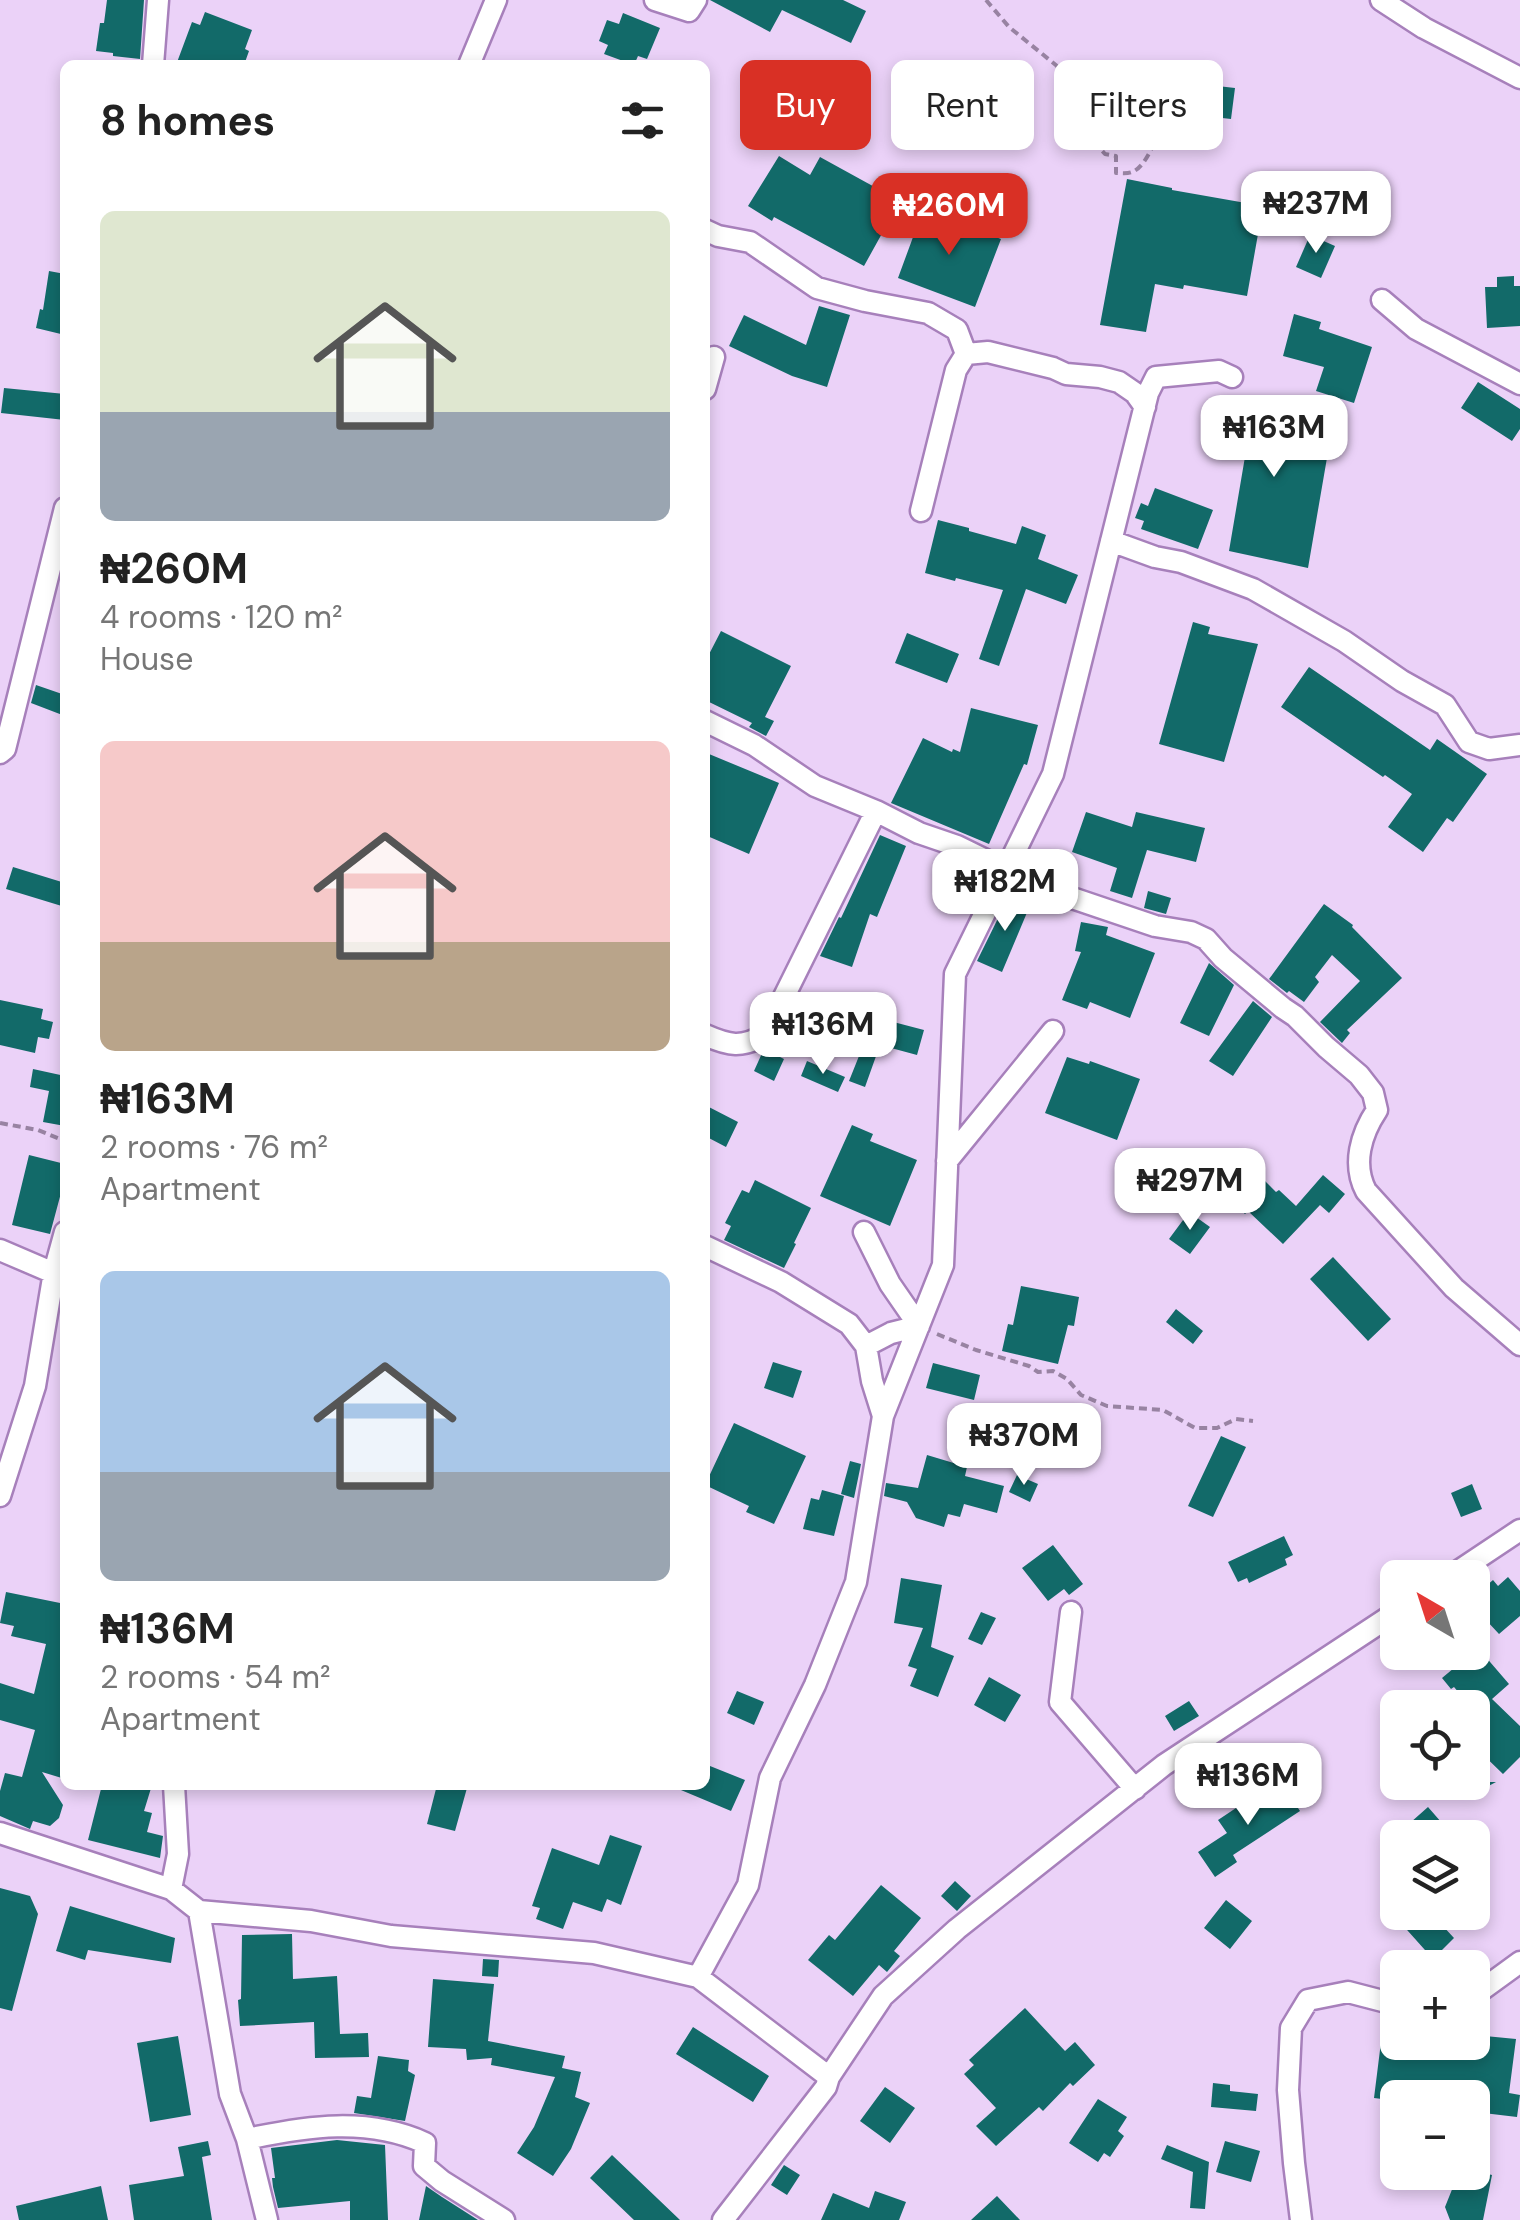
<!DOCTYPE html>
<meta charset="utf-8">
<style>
body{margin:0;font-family:"DM Sans",sans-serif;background:#f2f2f2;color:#222;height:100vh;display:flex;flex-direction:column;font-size:38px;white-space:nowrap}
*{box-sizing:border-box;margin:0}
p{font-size:32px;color:#767676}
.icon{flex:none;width:55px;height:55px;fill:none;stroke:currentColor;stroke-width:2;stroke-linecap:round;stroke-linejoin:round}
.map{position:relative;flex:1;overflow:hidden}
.sheet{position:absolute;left:60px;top:60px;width:650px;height:1730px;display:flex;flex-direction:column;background:#fff;border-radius:15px;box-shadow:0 5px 15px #0003}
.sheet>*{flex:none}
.banner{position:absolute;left:740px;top:60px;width:630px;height:90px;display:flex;gap:20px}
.needle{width:65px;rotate:321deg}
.buttons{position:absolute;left:1380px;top:1560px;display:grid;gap:20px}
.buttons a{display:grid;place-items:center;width:110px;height:110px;border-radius:15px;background:#fff;box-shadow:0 5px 15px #0003;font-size:50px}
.price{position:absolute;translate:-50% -85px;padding:0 22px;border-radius:20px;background:#fff;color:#222;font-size:32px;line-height:65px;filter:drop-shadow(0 2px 5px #0008)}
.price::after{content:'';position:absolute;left:50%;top:60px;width:30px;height:22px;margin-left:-15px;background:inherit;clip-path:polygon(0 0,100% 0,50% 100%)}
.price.current{background:#d93025;color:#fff}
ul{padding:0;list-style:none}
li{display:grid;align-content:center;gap:20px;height:530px;padding:0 40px}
li span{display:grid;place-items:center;height:310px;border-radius:15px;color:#555}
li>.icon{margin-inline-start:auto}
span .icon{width:180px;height:180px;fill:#fffc;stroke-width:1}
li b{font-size:42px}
h2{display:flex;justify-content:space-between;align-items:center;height:120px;padding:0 40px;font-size:42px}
.pill{padding:0 35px;border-radius:15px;background:#fff;box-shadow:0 5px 15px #0003;font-size:35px;line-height:90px}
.pill.current{background:#d93025;color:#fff}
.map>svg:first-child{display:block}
</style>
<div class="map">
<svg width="1520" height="2220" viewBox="0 0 1520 2220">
<rect width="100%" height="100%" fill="#ebd2f8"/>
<path fill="#126a69" d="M107 0H144L140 59 113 56V53L96 51 100 23H104Z
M710 0H843L866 11 851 43 782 10 770 32Z
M205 12 252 30 245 49 249 51 244 65H176L192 22 200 25Z
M623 13 660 28 647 59 638 56 634 65 604 54 608 45 599 41 607 20 619 24Z
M1182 82 1235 88 1231 119 1178 113Z
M779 156 810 175 820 157 900 201 864 266 774 217 772 221 748 206Z
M1127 179 1172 188V190L1263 206 1247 296 1184 285 1183 289 1155 284 1146 332 1100 325Z
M923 210 1001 239 975 307 898 278Z
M1310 235 1335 246 1321 278 1296 267Z
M49 271 65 274V335L36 328 40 309 43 310Z
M1514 276V286H1520V326L1487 328 1485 287H1497V277Z
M819 306 850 315 827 387 792 376 729 346 744 315 806 345Z
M1294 314 1321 322 1319 329 1372 347 1354 403 1316 391 1324 367 1283 356Z
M1478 382 1520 409V429L1512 441 1461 408Z
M4 388 65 394V420L1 413Z
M1211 403 1333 423 1308 568 1229 551 1247 445 1237 442 1234 450 1205 446Z
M1155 488 1213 510 1198 549 1141 529 1144 521 1135 518 1141 503 1148 506Z
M938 520 969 528V531L1016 544 1022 526 1046 535 1038 559 1078 575 1066 604 1026 589 999 666 979 659 1003 590 956 578 955 581 925 573Z
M1193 622 1210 627 1208 634 1258 644 1224 762 1159 744Z
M721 631 791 666 765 717 774 721 766 736 749 727 752 723 705 700V662Z
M907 633 959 654 947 683 895 663Z
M1309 667 1430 750 1437 739 1487 774 1453 822 1447 818 1423 852 1388 827 1412 794 1385 775 1383 777 1281 707Z
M36 685 65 695V716L31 703Z
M971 708 1038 725 1027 765 1024 764 989 844 891 803 923 738 952 752 953 749 960 752Z
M709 754 779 783 749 854 705 835V763Z
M1086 812 1132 827 1136 812 1205 828 1196 862 1147 850 1132 898 1110 891 1117 868 1072 852Z
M880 835 906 846 877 917 870 914 852 967 820 956 839 917 841 918Z
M13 867 65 883V907L6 889Z
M1148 891 1171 898 1166 914 1144 908Z
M1010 894 1031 903 1002 972 977 961Z
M1324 904 1353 925 1352 927 1402 978 1347 1030 1350 1033 1342 1043 1320 1022 1360 981 1332 955 1315 977 1319 982 1304 1002 1289 991 1287 993 1269 979Z
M1081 922 1108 927 1106 935 1155 953 1130 1018 1090 1002 1087 1009 1062 1000 1081 952 1075 951Z
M1209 963 1234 985 1209 1036 1180 1023Z
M0 1000 43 1009 41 1019 53 1022 49 1039 38 1037 35 1053 0 1045Z
M1253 1001 1272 1017 1233 1076 1209 1061Z
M859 1013 924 1030 917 1055 880 1045 865 1087 849 1081 865 1041 852 1038Z
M766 1050 784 1059 774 1081 754 1071 763 1051Z
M1067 1057 1089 1064 1090 1061 1140 1079 1117 1140 1045 1113Z
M807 1061 845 1077 838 1092 801 1076Z
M33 1069 65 1076V1126L43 1122 49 1091 30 1087Z
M705 1105 738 1122 726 1147 705 1136Z
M852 1125 873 1134 870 1141 917 1160 890 1226 820 1196Z
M29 1155 65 1164V1178L50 1234 12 1225Z
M1242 1158 1276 1192 1279 1190 1296 1206 1323 1175 1345 1194 1329 1213 1320 1205 1283 1244 1248 1211 1245 1214 1215 1185Z
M755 1180 811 1208 794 1243 796 1244 784 1268 724 1240 731 1226 725 1223 742 1190 749 1193Z
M1189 1212 1210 1227 1190 1254 1169 1239Z
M1333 1257 1391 1319 1368 1341 1310 1279Z
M1021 1286 1079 1297 1074 1326 1068 1325 1058 1364 1002 1351 1008 1324 1013 1325Z
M1176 1309 1203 1331 1193 1344 1166 1322Z
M773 1362 802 1371 793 1398 764 1388Z
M933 1363 980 1375 974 1400 926 1388Z
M734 1423 806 1456 774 1524 746 1512 749 1506 705 1485Z
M1221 1436 1246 1447 1213 1517 1188 1506Z
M927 1455 967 1467 965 1476 1004 1486 997 1513 964 1504 960 1517 948 1514 944 1527 916 1518 907 1502 884 1496 886 1483 918 1488Z
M850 1461 861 1464 854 1498 841 1494Z
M1017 1475 1038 1484 1030 1502 1009 1492Z
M1472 1484 1482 1509 1461 1517 1451 1493Z
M822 1490 844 1496 834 1536 803 1529 811 1498 819 1500Z
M1284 1536 1293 1555 1285 1559 1287 1565 1249 1583 1247 1578 1238 1582 1228 1562Z
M1053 1545 1083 1584 1069 1595 1064 1589 1048 1601 1022 1568Z
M1508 1577 1520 1591V1616L1499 1634 1472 1605V1598L1493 1580 1498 1586Z
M901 1578 942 1585 931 1647 954 1656 938 1697 910 1686 917 1669 908 1666 923 1628 894 1623Z
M6 1592 65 1604V1779L42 1772 63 1805 59 1818 50 1826 33 1821 30 1829 0 1816V1791L5 1773 22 1777 35 1730 0 1720V1683L34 1694 46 1644 11 1636 14 1626 0 1623Z
M981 1612 996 1618 982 1645 968 1639Z
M1478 1648 1509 1684 1492 1699 1520 1726V1757L1503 1774 1472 1744V1730L1482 1720 1454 1687 1451 1689 1442 1678Z
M989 1677 1021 1695 1005 1722 974 1705Z
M737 1691 764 1702 754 1725 727 1713Z
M1189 1701 1199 1716 1174 1731 1165 1716Z
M705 1764 745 1780 731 1811 669 1785H705Z
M1440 1782H1496L1468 1797Z
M1282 1784 1300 1811 1233 1855 1237 1862 1215 1877 1198 1852 1227 1833 1218 1820 1236 1808 1240 1812Z
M102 1785H152L144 1811 152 1813 147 1832 163 1836 160 1858 88 1840Z
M437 1785H454L467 1788 455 1831 427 1824Z
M1428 1807 1455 1838H1393Z
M610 1835 642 1846 621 1905 607 1899 602 1912 573 1902 563 1929 536 1919 540 1908 532 1906 552 1848 599 1865Z
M955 1881 971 1896 957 1911 941 1896Z
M881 1885 921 1918 894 1951 900 1956 887 1972 879 1965 853 1996 808 1960 829 1935 835 1940Z
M0 1888 30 1896 38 1914 12 2011 0 2008Z
M1226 1900 1252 1921 1230 1949 1204 1928Z
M70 1906 175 1938 171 1963 88 1950 85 1960 56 1951Z
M1391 1912H1430L1454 1938 1433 1959Z
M292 1934 293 1979 337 1976 340 2034 368 2033 369 2057 315 2058 314 2022 240 2026 238 2000 241 1999 242 1935Z
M483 1959 499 1960 498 1977 482 1976Z
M433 1979 494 1984 488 2041 565 2056 562 2068 581 2072 575 2097 590 2103 571 2149 553 2176 517 2153 534 2127 555 2077 491 2065 492 2058 467 2060 466 2049 428 2047Z
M1025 2008 1065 2051 1075 2042 1095 2065 1073 2086 1070 2083 1043 2111 1039 2107 996 2146 976 2126 996 2108 964 2074 974 2065 969 2060Z
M693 2027 769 2076 753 2102 676 2054Z
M178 2036 191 2115 150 2122 137 2043Z
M1485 2036 1516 2039 1509 2093 1520 2095 1517 2117 1475 2112 1477 2098H1398V2101L1374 2098 1381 2042 1434 2048 1435 2042H1484Z
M378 2056 409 2060 408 2071 415 2075 405 2121 354 2113 357 2096 371 2098Z
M1213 2083 1230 2085V2091L1258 2094 1256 2111 1211 2107Z
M885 2087 915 2108 890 2143 860 2121Z
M1098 2099 1127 2117 1118 2131 1124 2136 1110 2157 1104 2153 1098 2162 1069 2143Z
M337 2140 385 2145 388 2220H350V2201L278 2208 273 2187 272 2178H275L271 2148Z
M208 2141 211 2155 202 2157 212 2220H134L129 2185 184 2176 178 2147Z
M1225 2141 1260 2151 1251 2182 1216 2172Z
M1167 2145 1209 2162 1205 2209 1190 2208 1193 2172 1161 2159Z
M612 2155 680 2220H634L590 2178Z
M784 2165 800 2175 787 2195 771 2185Z
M1472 2170 1492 2175 1483 2220H1450L1445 2207 1459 2172H1472Z
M101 2186 108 2220H19L16 2206Z
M426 2186 442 2197 478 2220H419Z
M875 2191 906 2202 899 2220H821L833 2193 869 2208Z
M997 2196 1020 2220H971Z"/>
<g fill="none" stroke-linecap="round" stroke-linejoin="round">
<g stroke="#a780bb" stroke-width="25">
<path id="street" d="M655 0 689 11 696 0
M1381 0 1424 28 1520 78
M153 65 158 0
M469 65 496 0
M705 230 718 236 750 242 817 288 865 301 928 313 957 330 966 354
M1382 300 1416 329 1520 384
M705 389 714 357
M921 511 956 370 966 354 988 352 1053 368 1066 374 1100 377 1119 382 1135 393 1145 407
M1111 541 1155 557 1181 562 1253 589 1344 641 1402 681 1445 705 1469 742 1489 749 1520 745
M705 721 754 745 815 786 876 811 919 833 957 846 1006 870 1019 880 1155 926 1191 932 1206 939 1223 958 1283 1008 1295 1016 1326 1047 1359 1075 1373 1093 1377 1110C1361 1134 1352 1164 1366 1191L1454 1288 1520 1345
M0 753 5 749 65 508
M705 1035C730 1046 741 1048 765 1035L876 811
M947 1161 1053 1031
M864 1232 890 1284 919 1326
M705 1246 781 1282 849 1324 866 1346
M0 1250 63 1277
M883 1416 872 1381 866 1346 891 1333 919 1326
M0 1496 35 1386 54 1272 65 1232
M1448 1578 1520 1530
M1071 1612 1060 1702 1135 1789
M0 1833 171 1889 199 1911 311 1921 391 1936 594 1953 698 1977 829 2077
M171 1889 178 1854 174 1785
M199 1911 230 2094 247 2139 267 2220
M698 1977 748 1885 770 1778 815 1685 856 1582 883 1416 943 1265 955 974 1053 774 1148 393 1156 377 1219 371 1232 377
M1472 1997 1520 1962
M247 2139C307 2126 368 2117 425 2143L424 2166 442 2181 504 2220
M723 2220 826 2087 829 2077 883 1996 957 1929 1164 1765 1398 1611
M1301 2220 1294 2163 1288 2090 1291 2028 1308 2000 1348 1992 1398 2005"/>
</g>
<path stroke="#9883a2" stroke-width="4" stroke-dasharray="8 5" stroke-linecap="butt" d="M986 0 1009 27 1057 66 1082 128 1105 154 1116 156V173C1121 173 1127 174 1132 172 1149 166 1160 126 1169 109
M0 1123 38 1130 65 1141
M937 1334 976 1350 1029 1366 1038 1372 1053 1371 1067 1379 1081 1395 1107 1406 1163 1410 1195 1428H1217L1236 1419 1253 1421"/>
<use href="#street" stroke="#fff" stroke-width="20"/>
</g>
</svg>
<div class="buttons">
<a><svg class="needle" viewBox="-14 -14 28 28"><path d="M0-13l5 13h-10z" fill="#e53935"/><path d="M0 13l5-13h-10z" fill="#767676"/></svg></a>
<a><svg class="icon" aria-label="locate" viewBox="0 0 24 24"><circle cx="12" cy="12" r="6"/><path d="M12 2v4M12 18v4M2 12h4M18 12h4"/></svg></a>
<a><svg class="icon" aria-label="layers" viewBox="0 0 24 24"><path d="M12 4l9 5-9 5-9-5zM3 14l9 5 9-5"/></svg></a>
<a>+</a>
<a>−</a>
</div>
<b class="price" style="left:1316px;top:256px">₦237M</b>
<b class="price current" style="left:949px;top:258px">₦260M</b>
<b class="price" style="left:1274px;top:480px">₦163M</b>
<b class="price" style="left:1005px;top:934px">₦182M</b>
<b class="price" style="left:823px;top:1077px">₦136M</b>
<b class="price" style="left:1190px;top:1233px">₦297M</b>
<b class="price" style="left:1024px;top:1488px">₦370M</b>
<b class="price" style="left:1248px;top:1828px">₦136M</b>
<div class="banner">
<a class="pill current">Buy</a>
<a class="pill">Rent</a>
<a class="pill">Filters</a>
</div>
<section class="sheet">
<h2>8 homes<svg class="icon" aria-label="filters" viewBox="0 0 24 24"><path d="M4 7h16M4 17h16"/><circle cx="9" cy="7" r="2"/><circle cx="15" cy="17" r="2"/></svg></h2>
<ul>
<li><span style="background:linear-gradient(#dfe7d0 65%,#9aa5b1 0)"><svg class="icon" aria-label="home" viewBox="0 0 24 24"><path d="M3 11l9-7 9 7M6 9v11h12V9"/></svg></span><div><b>₦260M</b><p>4 rooms · 120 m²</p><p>House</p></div></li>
<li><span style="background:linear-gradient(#f6c9c9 65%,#b9a48a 0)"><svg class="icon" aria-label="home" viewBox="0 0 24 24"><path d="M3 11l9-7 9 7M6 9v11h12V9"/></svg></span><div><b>₦163M</b><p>2 rooms · 76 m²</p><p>Apartment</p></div></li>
<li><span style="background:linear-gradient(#a9c7e8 65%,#9aa5b1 0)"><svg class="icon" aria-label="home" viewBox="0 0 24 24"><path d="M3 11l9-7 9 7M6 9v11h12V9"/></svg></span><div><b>₦136M</b><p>2 rooms · 54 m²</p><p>Apartment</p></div></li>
</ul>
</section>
</div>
